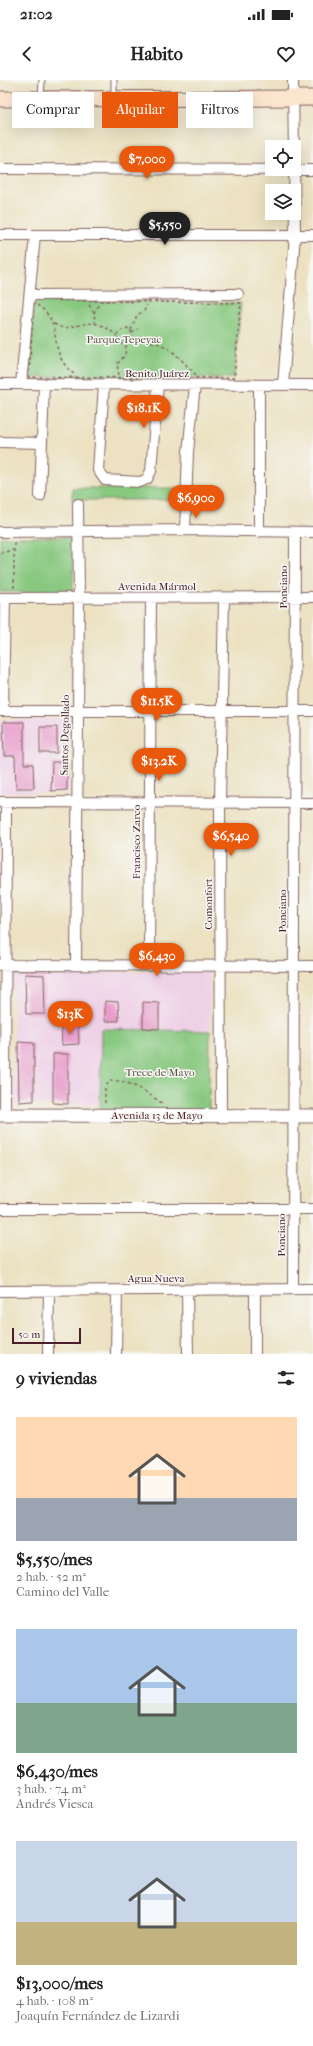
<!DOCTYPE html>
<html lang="es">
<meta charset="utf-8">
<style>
body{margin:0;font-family:"IM FELL French Canon",serif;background:#f6f6f6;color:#222;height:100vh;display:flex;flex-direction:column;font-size:15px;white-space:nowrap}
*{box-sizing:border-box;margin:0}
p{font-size:13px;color:#767676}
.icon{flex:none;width:22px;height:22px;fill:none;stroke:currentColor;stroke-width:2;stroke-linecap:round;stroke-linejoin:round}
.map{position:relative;height:1274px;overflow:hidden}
.side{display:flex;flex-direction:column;background:#fff;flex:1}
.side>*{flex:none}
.top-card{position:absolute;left:12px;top:12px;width:289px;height:36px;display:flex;gap:8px}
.tools{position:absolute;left:265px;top:60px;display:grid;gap:8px}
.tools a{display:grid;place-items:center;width:36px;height:36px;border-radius:0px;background:#fff;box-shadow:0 4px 16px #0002;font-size:20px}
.scale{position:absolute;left:12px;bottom:10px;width:69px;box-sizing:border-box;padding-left:4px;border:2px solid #4a1f2b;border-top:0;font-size:11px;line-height:14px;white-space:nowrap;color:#4a1f2b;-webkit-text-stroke:3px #f6f6f2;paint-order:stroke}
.price{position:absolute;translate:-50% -34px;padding:0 9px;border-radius:14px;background:#ea580c;color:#fff;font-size:13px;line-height:26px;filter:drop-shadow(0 1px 2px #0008)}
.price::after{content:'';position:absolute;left:50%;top:24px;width:12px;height:9px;margin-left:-6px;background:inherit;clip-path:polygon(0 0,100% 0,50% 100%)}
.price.selected{background:#222;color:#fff}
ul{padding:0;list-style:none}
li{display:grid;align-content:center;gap:8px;height:212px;padding:0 16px}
li span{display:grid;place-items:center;height:124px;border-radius:0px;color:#555}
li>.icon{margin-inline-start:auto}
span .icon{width:72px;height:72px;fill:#fffc;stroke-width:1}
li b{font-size:17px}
h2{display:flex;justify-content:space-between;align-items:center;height:48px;padding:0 16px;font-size:17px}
.tag{padding:0 14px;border-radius:0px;background:#fff;box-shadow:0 4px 16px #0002;font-size:14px;line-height:36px}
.tag.selected{background:#ea580c;color:#fff}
.status{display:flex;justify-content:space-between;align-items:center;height:28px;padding:0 20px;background:#fff;direction:ltr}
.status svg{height:11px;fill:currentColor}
header{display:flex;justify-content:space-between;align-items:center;height:52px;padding:0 16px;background:#fff;font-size:18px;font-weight:700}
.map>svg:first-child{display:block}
</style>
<div class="status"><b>21:02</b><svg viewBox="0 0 49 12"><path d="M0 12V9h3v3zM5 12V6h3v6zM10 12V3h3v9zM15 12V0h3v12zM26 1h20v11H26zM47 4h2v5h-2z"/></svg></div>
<header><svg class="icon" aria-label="back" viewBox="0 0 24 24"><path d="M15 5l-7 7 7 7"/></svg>Habito<svg class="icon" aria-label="heart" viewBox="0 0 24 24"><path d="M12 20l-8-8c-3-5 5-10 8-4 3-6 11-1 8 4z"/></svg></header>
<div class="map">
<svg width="313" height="1274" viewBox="0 0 313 1274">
<rect width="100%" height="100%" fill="#f6f6f2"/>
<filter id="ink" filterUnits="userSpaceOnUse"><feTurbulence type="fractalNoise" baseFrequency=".025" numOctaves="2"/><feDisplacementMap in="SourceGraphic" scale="8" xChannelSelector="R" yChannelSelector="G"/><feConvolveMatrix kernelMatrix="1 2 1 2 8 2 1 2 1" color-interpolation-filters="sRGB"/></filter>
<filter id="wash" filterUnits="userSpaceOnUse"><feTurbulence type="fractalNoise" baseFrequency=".012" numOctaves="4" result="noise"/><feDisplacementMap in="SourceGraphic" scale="16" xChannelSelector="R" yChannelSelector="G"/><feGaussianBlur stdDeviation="0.9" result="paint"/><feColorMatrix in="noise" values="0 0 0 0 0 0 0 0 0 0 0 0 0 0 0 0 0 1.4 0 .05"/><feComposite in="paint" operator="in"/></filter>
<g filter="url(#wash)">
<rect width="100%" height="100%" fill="#ece2c2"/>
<path fill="#eed0e7" d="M70 639 69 713H0V640Z
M13 892H210V951L102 949 101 1025H14Z"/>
<path fill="#87c87f" stroke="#687455" d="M34 220 241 223 234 298 29 297Z
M72 408H179V420H72Z
M0 457H69L73 462V508L69 513 0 512Z
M101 949 210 951 209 1035 100 1031Z"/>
<g id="blocks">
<path fill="#e89ccc" d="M3 642H24V684H33L34 708H16L15 676H4Z
M40 647H57V673H40Z
M52 682H67V710L51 711Z
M25 894 44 895 45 934H26Z
M105 921 118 922 119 941H105Z
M143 922 159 923V949L143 948Z
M78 945 79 964 62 965 61 946Z
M18 962 34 963V1021L19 1022Z
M53 974H68V1024L53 1023Z"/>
</g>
</g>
<g filter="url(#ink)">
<use href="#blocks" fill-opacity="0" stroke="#836360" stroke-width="1"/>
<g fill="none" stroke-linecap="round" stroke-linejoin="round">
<g stroke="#836360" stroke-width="7">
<path id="service" d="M114 17V0
M41 18 42 0"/>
</g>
<g stroke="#836360" stroke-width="12">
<path id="minor" d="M0 89 313 90
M0 155H35L21 304
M35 155H313
M30 215 238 214
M0 304 313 305
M104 305 98 390 105 400 140 402 147 399 151 391 158 305
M259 305V452
M283 305 295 155 293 0
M0 362 42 363
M40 416 44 304
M185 450 188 372 195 305
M0 452 185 450 313 452
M0 518 313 517
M0 631H313
M3 631 5 518
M0 722 313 723
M0 885 313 886
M76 885 79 517 78 424
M149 886 151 518
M5 1035 6 722
M221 1035 220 722 224 518
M0 1129H313
M293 1209 295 453
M187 1210 188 1274
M255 1210V1274
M0 1211 313 1209
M48 1274 49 1211
M116 1274 117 1211"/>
</g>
<g stroke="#836360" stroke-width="15">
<path id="tertiary" d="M0 1035 313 1036"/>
</g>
<g stroke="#836360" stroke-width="17">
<path id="secondary" d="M0 19 313 18"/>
</g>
<path stroke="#836360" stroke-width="1.5" stroke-dasharray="3 3" stroke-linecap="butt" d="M34 220 241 223 234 298 29 297Z
M37 225C67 244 44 270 74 294
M89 225 94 233 95 243
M94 233 99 224
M54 244 63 248C88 245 94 236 117 256
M131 250 137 235 144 231 147 225
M132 253 138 249
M133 261C167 259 174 273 196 295
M119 295 117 284 125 275 126 265 120 263 117 257 118 252 127 248 131 250 132 261 126 265
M0 473 13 470
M14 508V462
M105 1023V1007L110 1001C127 998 149 1014 163 1024"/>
<use href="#service" stroke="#fff" stroke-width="5"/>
<use href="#minor" stroke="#fff" stroke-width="10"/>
<use href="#tertiary" stroke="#fff" stroke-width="13"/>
<use href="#secondary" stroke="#fbe5cf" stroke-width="15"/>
</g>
</g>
<g text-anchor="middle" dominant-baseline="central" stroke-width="3" stroke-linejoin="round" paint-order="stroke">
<g font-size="11" fill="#5c5244" stroke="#f6f6f2">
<text x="124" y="259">Parque Tepeyac</text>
<text x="160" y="992">Trece de Mayo</text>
</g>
<g font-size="11" fill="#4a1f2b" stroke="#f6f6f2">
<text x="157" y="293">Benito Juárez</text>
<text x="157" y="506">Avenida Mármol</text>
<text transform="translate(283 507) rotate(-90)">Ponciano</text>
<text transform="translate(65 655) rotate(-89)">Santos Degollado</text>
<text transform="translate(136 762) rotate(-90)">Francisco Zarco</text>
<text transform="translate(208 824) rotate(-90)">Comonfort</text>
<text transform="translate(282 831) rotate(-90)">Ponciano</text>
<text x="157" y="1035">Avenida 13 de Mayo</text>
<text transform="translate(281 1155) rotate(-90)">Ponciano</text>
<text x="156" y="1198">Agua Nueva</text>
</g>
</g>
</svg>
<div class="tools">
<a><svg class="icon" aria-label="locate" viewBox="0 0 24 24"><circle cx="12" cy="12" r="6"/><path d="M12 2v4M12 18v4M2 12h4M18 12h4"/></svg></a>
<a><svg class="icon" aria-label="layers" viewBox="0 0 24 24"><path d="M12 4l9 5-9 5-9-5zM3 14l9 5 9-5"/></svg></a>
</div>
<div class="scale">50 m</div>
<b class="price" style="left:147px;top:100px">$7,000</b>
<b class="price selected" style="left:165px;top:166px">$5,550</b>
<b class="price" style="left:144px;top:349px">$18.1K</b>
<b class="price" style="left:196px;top:439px">$6,900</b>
<b class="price" style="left:157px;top:642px">$11.5K</b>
<b class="price" style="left:159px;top:702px">$13.2K</b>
<b class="price" style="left:231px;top:777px">$6,540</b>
<b class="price" style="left:157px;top:897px">$6,430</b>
<b class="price" style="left:70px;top:955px">$13K</b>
<div class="top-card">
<a class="tag">Comprar</a>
<a class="tag selected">Alquilar</a>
<a class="tag">Filtros</a>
</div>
</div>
<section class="side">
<h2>9 viviendas<svg class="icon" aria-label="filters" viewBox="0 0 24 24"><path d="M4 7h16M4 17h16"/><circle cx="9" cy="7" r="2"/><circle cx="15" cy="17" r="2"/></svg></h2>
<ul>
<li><span style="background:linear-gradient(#ffd9b3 65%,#9aa5b1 0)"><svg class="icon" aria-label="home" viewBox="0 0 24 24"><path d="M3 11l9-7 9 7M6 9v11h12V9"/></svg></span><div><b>$5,550/mes</b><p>2 hab. · 52 m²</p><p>Camino del Valle</p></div></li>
<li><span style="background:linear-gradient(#a9c7e8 60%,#7fa58c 0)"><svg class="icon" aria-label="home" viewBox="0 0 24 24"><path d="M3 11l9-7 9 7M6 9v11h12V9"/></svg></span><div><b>$6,430/mes</b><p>3 hab. · 74 m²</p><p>Andrés Viesca</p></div></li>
<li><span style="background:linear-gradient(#c9d6e8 65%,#c2b280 0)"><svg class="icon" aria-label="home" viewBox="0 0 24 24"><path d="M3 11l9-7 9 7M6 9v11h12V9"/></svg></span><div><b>$13,000/mes</b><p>4 hab. · 108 m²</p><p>Joaquín Fernández de Lizardi</p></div></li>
</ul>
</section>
